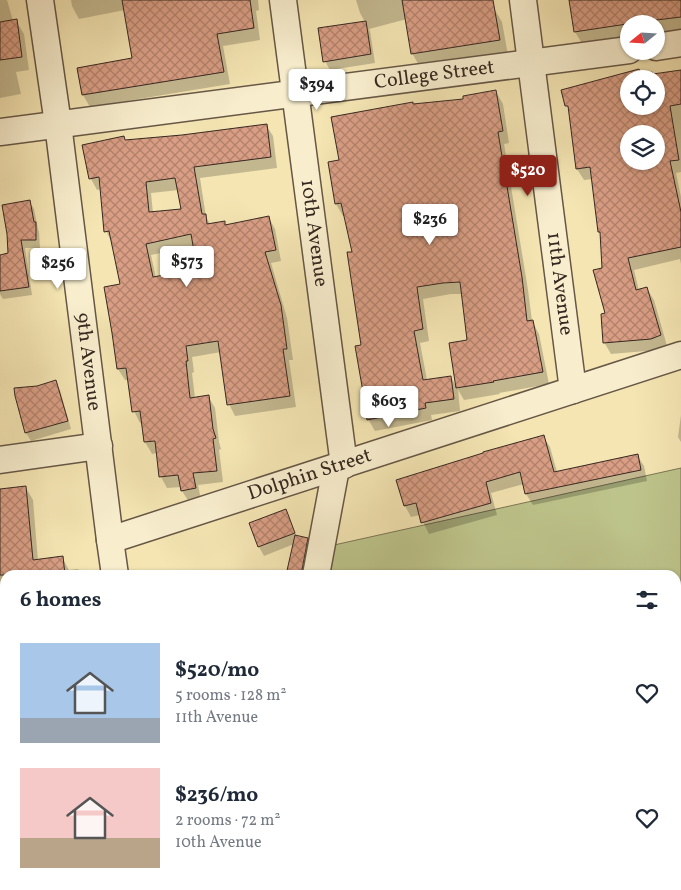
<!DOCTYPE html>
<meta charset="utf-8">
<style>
body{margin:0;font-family:Vollkorn,serif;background:#f6f6f7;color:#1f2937;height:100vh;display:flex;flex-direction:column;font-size:19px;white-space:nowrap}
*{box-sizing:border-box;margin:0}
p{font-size:16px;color:#747a83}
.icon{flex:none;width:28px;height:28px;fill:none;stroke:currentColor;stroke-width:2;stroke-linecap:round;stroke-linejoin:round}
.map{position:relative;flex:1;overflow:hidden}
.side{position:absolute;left:0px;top:570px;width:681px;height:320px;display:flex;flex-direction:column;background:#fff;border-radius:15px 15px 0 0;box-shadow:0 1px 4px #0004}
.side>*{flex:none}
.needle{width:32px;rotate:252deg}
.tools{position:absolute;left:620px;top:15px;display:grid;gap:10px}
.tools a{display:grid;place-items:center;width:45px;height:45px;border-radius:50%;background:#fff;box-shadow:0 1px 4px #0004;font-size:25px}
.price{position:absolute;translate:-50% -42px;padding:0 11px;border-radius:5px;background:#fff;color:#222;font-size:16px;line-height:32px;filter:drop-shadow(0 1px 2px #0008)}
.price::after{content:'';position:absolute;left:50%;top:30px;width:15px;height:11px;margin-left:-8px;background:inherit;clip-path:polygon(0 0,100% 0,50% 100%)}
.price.on{background:#8f2418;color:#fff}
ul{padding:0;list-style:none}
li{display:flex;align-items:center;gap:15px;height:125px;padding:0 20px}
li span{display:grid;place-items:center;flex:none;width:140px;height:100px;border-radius:0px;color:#555}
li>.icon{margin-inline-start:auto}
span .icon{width:60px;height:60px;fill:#fffc;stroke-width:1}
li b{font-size:21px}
h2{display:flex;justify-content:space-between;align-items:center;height:60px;padding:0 20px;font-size:21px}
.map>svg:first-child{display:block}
</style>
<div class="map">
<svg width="681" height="890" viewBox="0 0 681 890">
<defs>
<pattern id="building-cross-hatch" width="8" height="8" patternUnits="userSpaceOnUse" patternTransform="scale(1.25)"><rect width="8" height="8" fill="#d99e84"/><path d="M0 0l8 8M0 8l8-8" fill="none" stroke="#b1816c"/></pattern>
</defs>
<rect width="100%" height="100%" fill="#f4e5b3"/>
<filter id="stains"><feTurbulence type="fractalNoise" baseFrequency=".004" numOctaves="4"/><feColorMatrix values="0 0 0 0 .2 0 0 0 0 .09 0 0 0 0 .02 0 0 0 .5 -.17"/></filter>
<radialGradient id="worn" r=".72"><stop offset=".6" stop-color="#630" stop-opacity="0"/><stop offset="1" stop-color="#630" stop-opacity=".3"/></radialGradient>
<path fill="#bdc48b" stroke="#7a7656" d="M681 468V890H289L267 885H676V575H328L334 545Z"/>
<path fill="#0003" fill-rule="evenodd" d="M0 0H7L13 21H16L24 34 29 70 16 72 21 94 0 98Z
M71 0H258L259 10 256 11 260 40 223 46 230 84 90 107 83 95 78 69 133 59 125 10 79 19 72 6Z
M356 0H489L502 22 508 55 421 69 412 53 407 19 369 29 370 31 375 63 330 70 325 61 365 22 360 13Z
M570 0H681V30L656 33V24H629V37L583 45 575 32Z
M639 70 642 76 681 71V172L676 173 681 197V264L680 259 634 270 639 291 647 289 654 300 667 346 658 350 611 354 604 342 607 314 601 234 599 232 593 179 584 180 577 169 570 112 567 106ZM629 79H656V106H629ZM629 134H656V161H629Z
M496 92 503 104 509 143 504 144 528 290 532 321 539 334 549 384 499 393 500 394 464 400 457 388 450 344 469 341 463 294H451L423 299 429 341 420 343 427 380 451 378 458 389 460 411 431 415 432 420 375 431 368 419 353 253 345 216H343L336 204 330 163 340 161 413 105 465 100Z
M266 125 273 136 277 168 200 178 206 217 210 224 224 222 226 226 269 218 275 229 281 261 271 263 287 318 293 360H289L296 407 235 416 229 404 221 352 192 357 194 372 192 373 195 398 208 396 215 408 219 442 221 449 219 450 223 482 198 485 201 500 189 502 182 491V487L167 488 161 477 158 453 152 454 145 442 143 422 140 423 134 411 129 380H125L118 369 121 285 112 243 106 231 101 189 97 190 91 179 125 141 182 137ZM179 190 182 211 153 213 151 193ZM194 246 198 270 156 278 151 255Z
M29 201 34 209 38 229 39 232 40 248H25L32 295 3 299 0 294V256L9 255Z
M55 382 60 390 71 429 31 441 26 433 16 396 37 387Z
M681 415V442L678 437Z
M543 436 550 447 557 472 637 455 644 466 647 481 533 505 526 494 524 484 491 493 497 515 429 534 423 522 420 515 411 517 405 506 397 481Z
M26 488 33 500 38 561 62 557 69 570 78 569 82 575H5V773L0 774V490Z
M285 511 290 520 297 537 307 539 313 550 309 575H288L294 544 264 556 259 547 250 524Z
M0 810H5V885H118L119 890H0Z
M249 885H261L283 890H248Z"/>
<path fill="url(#building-cross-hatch)" stroke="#362821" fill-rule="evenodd" d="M122 0H250L254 28 217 34 224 72 82 95 77 68 132 58Z
M402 0H493L500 40 411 54Z
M569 0H681V17L648 21V24H627L574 32Z
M17 19 22 57 0 60V22Z
M366 21 371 54 323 62 318 28Z
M639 69 641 75 652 72 653 74 681 70V104L670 106 679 160 670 161 681 212V247L628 258 636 290 647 287 661 335 651 339 603 343 601 314 605 313 593 270 602 268 600 232H598L590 167 576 169 568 106H565L561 90ZM629 79H656V106H629ZM629 134H656V161H629Z
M496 90 503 131 498 132 522 277 527 321 533 320 543 372 493 381 494 382 456 388 449 343 467 340 460 282 443 283 417 287 423 329 414 331 423 380 451 376 454 399 425 403 426 408 367 420 361 392H363L355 346 361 345 347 252H352L341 203 335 204 328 162 339 160 331 117 413 102V104L463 99V96Z
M267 124 271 157 194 167 202 214H206L207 224 225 221V225L269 216 276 250 265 252 281 305 287 349H283L290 396 227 405 218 341 186 346 188 361H186L190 398 209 395 213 429 216 438 213 439 217 471 193 473 196 488 181 491 178 475 159 477 155 441 144 442 140 411 132 412 126 368 117 369 112 333 104 287 120 284 109 231 104 232 99 177 89 179 82 145 124 136 125 140 182 135ZM175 178 181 209 149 212 146 182ZM191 234 197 269 153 277 146 244Z
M30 200 34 222H36V240H21L29 287 0 291V255L8 253 7 234 2 205Z
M56 380 68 421 25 433 15 396 14 388 37 386Z
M544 435 554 472 638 454 641 470 525 494 520 472 486 482 491 503 421 523 416 503 404 506 396 480 483 453V452Z
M26 486 33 560 63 556 65 575H0V489Z
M286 509 295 533 258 547 249 523Z
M295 535 308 538 301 575H286Z"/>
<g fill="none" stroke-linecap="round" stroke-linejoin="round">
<g stroke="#665746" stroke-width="29">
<g id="minor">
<path id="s1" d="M40 0 58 124 110 540 115 575"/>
<path id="s2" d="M283 0 344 465"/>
<path id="s3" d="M523 0 573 390"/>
<path d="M656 47 681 43"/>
<path id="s4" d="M0 132 629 50"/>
<path d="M0 460 99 446"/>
<path id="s5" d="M110 540 681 355"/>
<path d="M316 575 336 468"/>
<path d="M0 787H5"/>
<path d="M151 885 152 890"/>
<path d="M383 885 384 890"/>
</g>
</g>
<use href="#minor" stroke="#f8eece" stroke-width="26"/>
</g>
<g text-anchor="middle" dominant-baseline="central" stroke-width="4.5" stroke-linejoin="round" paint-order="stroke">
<g font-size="20" fill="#362821" stroke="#f8eece">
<text stroke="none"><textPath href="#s4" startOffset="438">College Street</textPath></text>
<text stroke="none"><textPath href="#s2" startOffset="235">10th Avenue</textPath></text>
<text stroke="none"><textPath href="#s3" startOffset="286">11th Avenue</textPath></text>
<text stroke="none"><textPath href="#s1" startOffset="365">9th Avenue</textPath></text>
<text stroke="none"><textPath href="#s5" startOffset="210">Dolphin Street</textPath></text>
</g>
</g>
<rect width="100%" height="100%" filter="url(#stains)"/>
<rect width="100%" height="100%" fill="url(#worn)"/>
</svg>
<div class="tools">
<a><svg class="needle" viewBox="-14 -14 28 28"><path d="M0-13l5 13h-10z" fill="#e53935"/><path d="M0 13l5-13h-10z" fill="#747a83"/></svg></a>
<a><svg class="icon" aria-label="locate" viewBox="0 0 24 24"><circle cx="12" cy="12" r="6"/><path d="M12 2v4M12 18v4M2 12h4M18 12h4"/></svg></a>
<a><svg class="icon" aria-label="layers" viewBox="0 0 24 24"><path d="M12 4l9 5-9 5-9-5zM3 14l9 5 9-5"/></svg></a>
</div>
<b class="price" style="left:317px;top:111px">$394</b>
<b class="price on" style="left:528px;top:197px">$520</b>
<b class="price" style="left:430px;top:246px">$236</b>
<b class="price" style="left:187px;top:288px">$573</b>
<b class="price" style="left:58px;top:290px">$256</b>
<b class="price" style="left:389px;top:428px">$603</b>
<section class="side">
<h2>6 homes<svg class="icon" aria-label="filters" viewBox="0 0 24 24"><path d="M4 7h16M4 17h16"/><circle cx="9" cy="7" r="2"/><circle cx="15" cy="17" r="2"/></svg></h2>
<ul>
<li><span style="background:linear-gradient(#a9c7e8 75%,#9aa5b1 0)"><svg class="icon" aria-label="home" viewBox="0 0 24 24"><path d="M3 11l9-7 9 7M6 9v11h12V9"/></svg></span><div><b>$520/mo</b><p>5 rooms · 128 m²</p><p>11th Avenue</p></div><svg class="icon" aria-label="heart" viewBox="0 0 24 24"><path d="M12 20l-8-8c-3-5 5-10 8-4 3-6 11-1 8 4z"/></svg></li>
<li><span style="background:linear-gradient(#f6c9c9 70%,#b9a48a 0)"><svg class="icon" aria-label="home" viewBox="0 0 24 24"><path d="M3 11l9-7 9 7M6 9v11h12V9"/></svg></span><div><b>$236/mo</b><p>2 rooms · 72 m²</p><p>10th Avenue</p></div><svg class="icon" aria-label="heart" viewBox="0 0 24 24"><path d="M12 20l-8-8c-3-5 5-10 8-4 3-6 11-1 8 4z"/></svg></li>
</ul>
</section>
</div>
